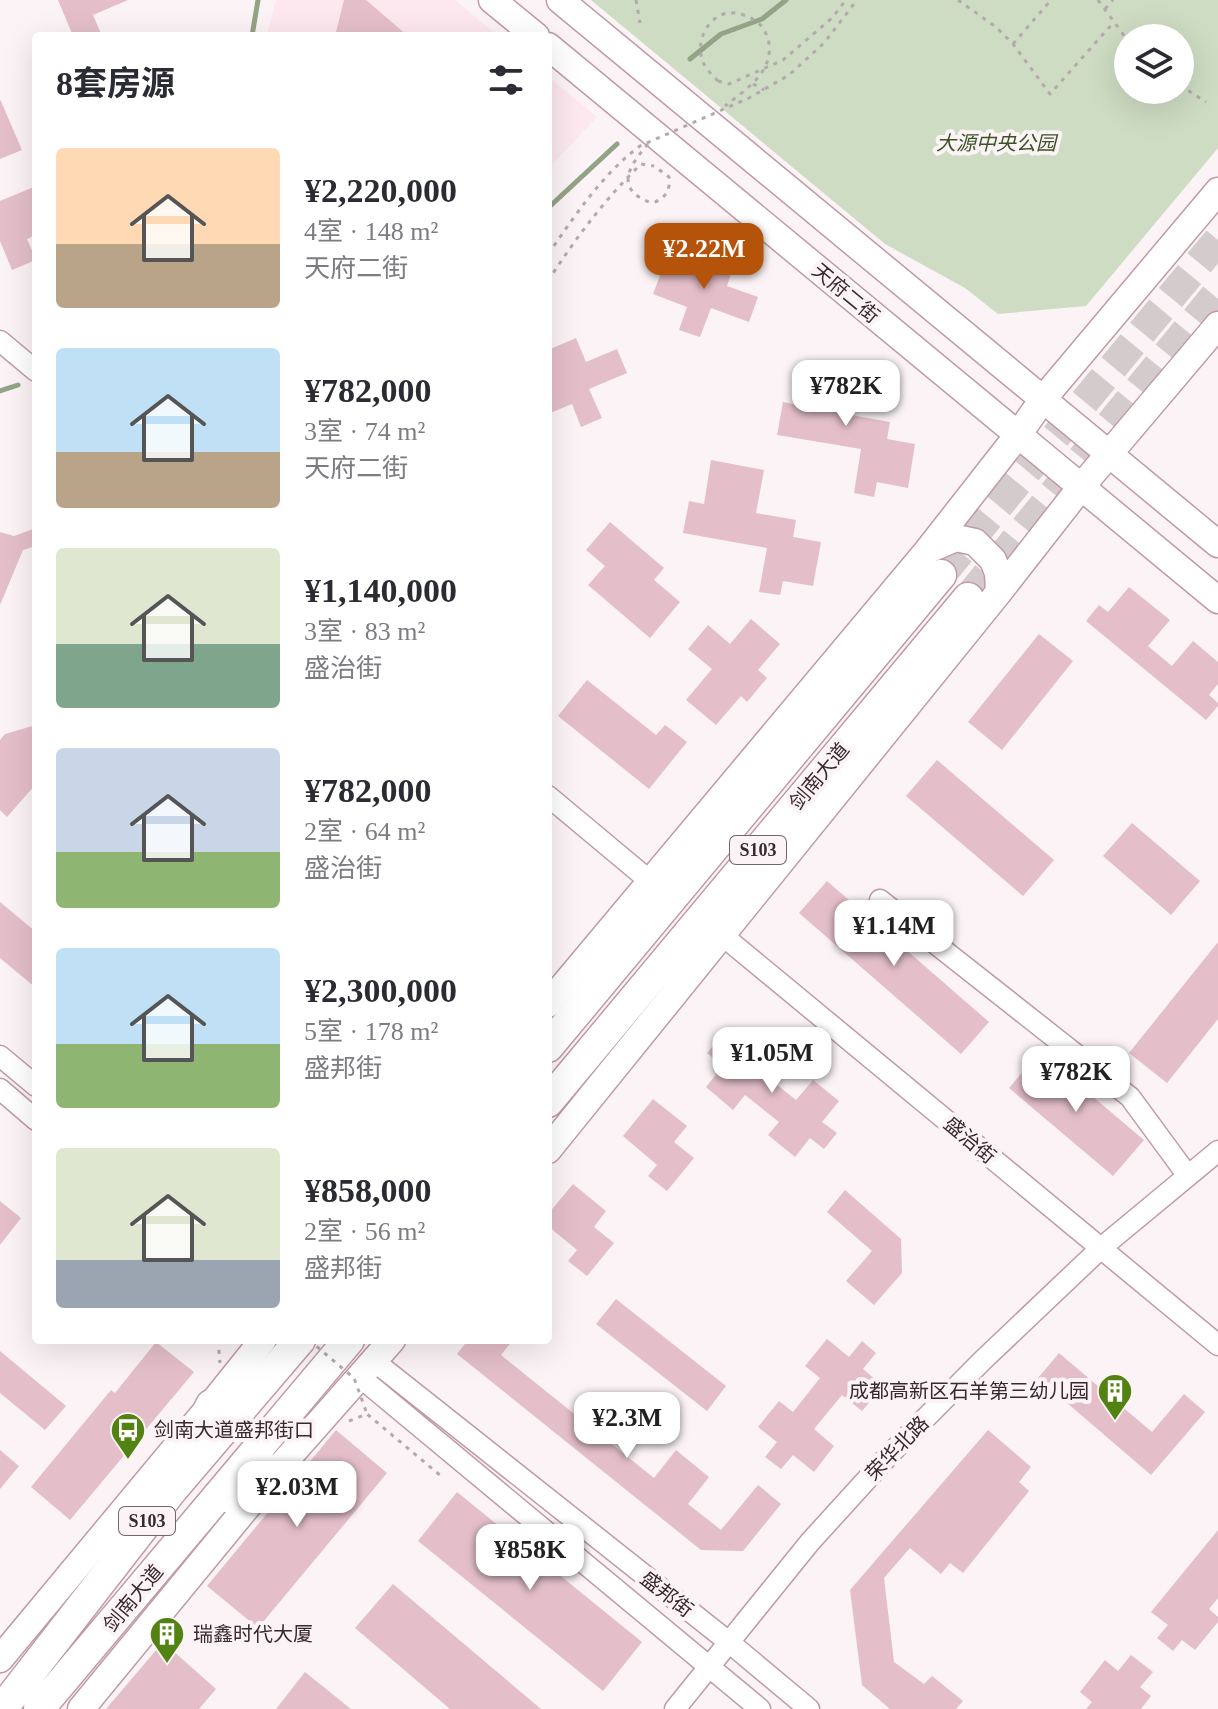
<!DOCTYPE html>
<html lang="zh">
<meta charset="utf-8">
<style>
body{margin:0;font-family:"Times New Roman","Noto Sans SC",serif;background:#f7f7f7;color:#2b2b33;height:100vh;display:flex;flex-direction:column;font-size:30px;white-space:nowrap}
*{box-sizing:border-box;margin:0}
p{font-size:26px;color:#7c7c81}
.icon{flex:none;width:44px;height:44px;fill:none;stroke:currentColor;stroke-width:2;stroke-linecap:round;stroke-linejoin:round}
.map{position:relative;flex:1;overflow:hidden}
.panel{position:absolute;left:32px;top:32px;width:520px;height:1312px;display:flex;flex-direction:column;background:#fff;border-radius:8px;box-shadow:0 8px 32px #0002}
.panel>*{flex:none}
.controls{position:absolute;left:1114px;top:24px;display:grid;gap:16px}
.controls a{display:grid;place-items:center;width:80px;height:80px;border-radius:50%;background:#fff;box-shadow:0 8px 32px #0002;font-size:40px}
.price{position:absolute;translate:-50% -68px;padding:0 18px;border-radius:16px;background:#fff;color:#222;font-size:26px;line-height:52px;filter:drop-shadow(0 2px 4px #0008)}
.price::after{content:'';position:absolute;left:50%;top:48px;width:24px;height:18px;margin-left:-12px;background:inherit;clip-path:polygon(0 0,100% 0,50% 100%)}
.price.selected{background:#b45309;color:#fff}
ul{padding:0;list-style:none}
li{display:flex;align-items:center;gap:24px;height:200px;padding:0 24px}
li span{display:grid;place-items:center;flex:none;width:224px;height:160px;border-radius:8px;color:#555}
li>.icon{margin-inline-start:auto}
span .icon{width:96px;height:96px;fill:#fffc;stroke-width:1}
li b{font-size:34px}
h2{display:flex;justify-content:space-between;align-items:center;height:96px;padding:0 24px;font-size:34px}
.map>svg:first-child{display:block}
</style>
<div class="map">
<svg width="1218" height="1709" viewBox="0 0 1218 1709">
<rect width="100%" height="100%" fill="#fbf3f5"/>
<path fill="#fce8ee" d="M276 0H455L498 36H267Z
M548 77 597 117 548 169Z"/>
<path fill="#cedcc3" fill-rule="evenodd" d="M591 0H1218V148L1086 306 998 314 965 288 885 244ZM1128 38H1180V90H1128Z"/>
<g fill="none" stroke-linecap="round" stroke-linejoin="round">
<path stroke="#93a386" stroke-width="5" d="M252 36 258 0
M690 59 721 34 762 19 786 0
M548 208 617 144
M0 391 18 385"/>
</g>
<path fill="#e4bfca" d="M58 0H128L93 15 102 36H73Z
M344 0H366L408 36H335Z
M0 99 22 150 0 159Z
M36 186V235L27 239 36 260 12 270 0 241V201Z
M695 247 735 262 727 286 758 297 749 322 711 308 700 337 679 330 687 307 653 294 664 265 685 273Z
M576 338 586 362 617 349 627 373 589 389 602 418 581 427 572 404 548 414V350Z
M805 362 858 371 851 415 890 422 887 439 915 444 908 488 877 482 874 497 854 493 861 449 777 435 783 402 798 405Z
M711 460 764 470 756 513 796 520 793 537 821 542 813 586 783 581 780 595 759 592 767 548 683 533 689 501 704 504Z
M610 522 664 568 654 580 680 602 650 638 588 585 605 566 586 550Z
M36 528V546L23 550 0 605V532L14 536Z
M1129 587 1170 620 1148 646 1172 666 1193 641 1218 662V684L1209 695 1218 703V706L1206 720 1086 621 1099 605 1108 612Z
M751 619 780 644 758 670 767 678 747 702 741 696 716 725 686 700 712 669 688 649 708 625 730 644Z
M1039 634 1073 661 1002 750 968 722Z
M587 680 656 735 665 725 687 742 649 789 558 716Z
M36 725V784L7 817 0 810V740L5 734Z
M937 760 1054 860 1023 896 906 796Z
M1132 823 1200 881 1171 915 1103 856Z
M827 881 989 1022 961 1054 799 913Z
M0 902 36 932V988L0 958Z
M1218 942V1019L1167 1083 1129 1053Z
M752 1032 778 1053 762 1073 796 1100 813 1080 839 1101 822 1122 837 1133 824 1149 810 1138 795 1157 768 1135 779 1122 745 1095 733 1110 706 1087 723 1066 707 1053 719 1039 736 1052Z
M1040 1052 1144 1140 1113 1176 1009 1088Z
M653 1099 687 1126 674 1142 694 1158 667 1191 648 1176 657 1165 623 1136Z
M573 1184 606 1211 594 1227 614 1243 587 1276 568 1261 577 1250 548 1226V1214Z
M845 1190 901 1239 902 1273 874 1305 846 1281 872 1251 827 1212Z
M0 1201 21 1218 0 1245Z
M616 1299 726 1386 707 1411 596 1324Z
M827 1339 849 1357 862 1341 876 1353 863 1369 883 1386 862 1411 842 1395 814 1429 834 1446 814 1472 793 1455 781 1469 765 1457 777 1442 758 1427 779 1401 793 1412 820 1378 805 1366Z
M468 1340H513L501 1355 654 1478 676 1450 709 1477 688 1504 721 1530 758 1485 781 1504 743 1551 701 1550 457 1354Z
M156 1342 194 1372 70 1520 31 1487 111 1390 115 1393Z
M0 1351 66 1406 45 1430 0 1393Z
M1059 1353 1152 1432 1184 1394 1205 1412 1151 1475 1038 1378Z
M336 1430 387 1473 258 1628 207 1586Z
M988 1430 1031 1467 1019 1482 1029 1491 963 1573 950 1563 941 1574 910 1548 884 1578 894 1662 924 1684 932 1676 963 1701 956 1709H890L862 1685 850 1590Z
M0 1450 19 1466 0 1489Z
M457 1492 642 1642 603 1691 418 1541Z
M1218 1530V1598L1209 1609 1218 1617V1622L1195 1650 1182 1640 1173 1651 1157 1638 1168 1625 1151 1612Z
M393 1584 541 1709H450L355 1628Z
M163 1642 216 1689 199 1709H106Z
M1131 1655 1153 1672 1140 1687 1151 1696 1141 1709H1086L1092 1702 1080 1692 1105 1660 1118 1671Z
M305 1672 351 1709H276Z"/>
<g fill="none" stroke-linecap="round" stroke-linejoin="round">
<path stroke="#d4cbcd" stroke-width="30" stroke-dasharray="30 15" stroke-linecap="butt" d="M941 575 1218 240
M968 598 1218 292"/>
<g stroke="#c09aa6" stroke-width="23">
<path id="minor" d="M0 341 36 371
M548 796 651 882
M880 900 1130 1097 1188 1176
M722 935 1218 1345
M0 1056 36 1086
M0 1089 36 1120
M374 1361 730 1643 809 1709
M360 1377 760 1709
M675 1709 810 1542 890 1454 982 1361 1101 1248 1218 1151"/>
</g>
<g stroke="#c09aa6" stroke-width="29">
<path id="major" d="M492 0 536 36
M560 0 1218 544
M548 46 1218 600
M928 550 956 538 975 542 993 560 998 573 999 592
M548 1004 928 550 1018 435 1043 399 1218 191
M548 1150 999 592 1081 487 1218 325
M0 1659 211 1405 263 1340
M81 1709 279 1468 392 1340"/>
</g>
<g stroke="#c09aa6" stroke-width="33">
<path id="highway" d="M548 1047 941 575
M548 1102 968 598
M187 1458 211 1405
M227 1497 279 1468
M2 1709 172 1490 300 1340
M39 1709 349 1340"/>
</g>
<path stroke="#b4a9ac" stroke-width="3" stroke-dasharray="4 6" stroke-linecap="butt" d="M636 0 640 23
M958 0 996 27 1013 44 1050 94 1114 22
M1098 0 1128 41
M1105 9 1113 0
M1013 44 1051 0
M718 81 729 84 783 60 832 18 846 0
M753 84 764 90
M1180 85 1206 102
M548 281C575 239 605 199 641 164L654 166
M349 1421 367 1414 441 1476"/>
<use href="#minor" stroke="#fff" stroke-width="20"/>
<use href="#major" stroke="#fff" stroke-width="26"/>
<use href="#highway" stroke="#fff" stroke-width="30"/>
<path stroke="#b4a9ac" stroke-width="3" stroke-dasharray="4 6" stroke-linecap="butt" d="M718 81C712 75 706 69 703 62 695 43 707 16 728 13 738 12 749 16 757 22 764 27 767 35 769 43 773 73 745 90 725 106
M648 144C628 167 614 190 652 203 665 199 671 190 669 177L654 166
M548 254C576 215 601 175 640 146L749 98 789 75 824 43 857 0
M218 1340 220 1363
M309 1340 354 1378 367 1414"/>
</g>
<defs>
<g id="building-pin" transform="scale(1.8)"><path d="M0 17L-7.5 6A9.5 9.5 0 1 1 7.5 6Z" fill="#518212" stroke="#fbf3f5"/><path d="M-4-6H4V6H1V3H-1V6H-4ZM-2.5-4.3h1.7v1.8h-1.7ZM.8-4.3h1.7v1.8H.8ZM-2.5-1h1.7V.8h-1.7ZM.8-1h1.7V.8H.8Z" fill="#fff"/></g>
<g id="bus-pin" transform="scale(1.8)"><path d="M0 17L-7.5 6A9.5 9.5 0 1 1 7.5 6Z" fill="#518212" stroke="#fbf3f5"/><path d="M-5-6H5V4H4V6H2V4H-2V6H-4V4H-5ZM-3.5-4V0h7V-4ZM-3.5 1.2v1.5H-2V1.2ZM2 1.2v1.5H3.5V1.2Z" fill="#fff"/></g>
</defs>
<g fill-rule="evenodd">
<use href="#building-pin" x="1115" y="1391"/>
<use href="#bus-pin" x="128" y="1430"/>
<use href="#building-pin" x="167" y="1634"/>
</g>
<g text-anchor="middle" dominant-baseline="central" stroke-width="8" stroke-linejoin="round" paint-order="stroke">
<g fill="#fbf3f5" stroke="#73666a" stroke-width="2">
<rect x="730" y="836" width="56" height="28" rx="6"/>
<rect x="119" y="1507" width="56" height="28" rx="6"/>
</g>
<g font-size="18" font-weight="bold" fill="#39292e">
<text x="758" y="850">S103</text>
<text x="147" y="1521">S103</text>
</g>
<g font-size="20" font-style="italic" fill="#3b5326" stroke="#fbf3f5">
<text x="996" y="143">大源中央公园</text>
</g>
<g font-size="20" fill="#39292e" stroke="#fbf3f5">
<text transform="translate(846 293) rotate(40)">天府二街</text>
<text transform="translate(819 776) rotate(-50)">剑南大道</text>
<text transform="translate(970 1140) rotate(40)">盛治街</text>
<text transform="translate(897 1448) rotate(-46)">荣华北路</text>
<text transform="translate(667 1594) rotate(38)">盛邦街</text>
<text transform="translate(133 1598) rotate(-50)">剑南大道</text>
</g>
<g font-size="20" fill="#39292e" stroke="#fbf3f5" text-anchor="start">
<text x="1089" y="1391" text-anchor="end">成都高新区石羊第三幼儿园</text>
<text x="154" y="1430">剑南大道盛邦街口</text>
<text x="193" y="1634">瑞鑫时代大厦</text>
</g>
</g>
</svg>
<div class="controls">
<a><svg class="icon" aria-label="layers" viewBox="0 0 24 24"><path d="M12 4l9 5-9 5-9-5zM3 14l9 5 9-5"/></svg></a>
</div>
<b class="price selected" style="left:704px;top:291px">¥2.22M</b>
<b class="price" style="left:846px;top:428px">¥782K</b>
<b class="price" style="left:894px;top:968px">¥1.14M</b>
<b class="price" style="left:772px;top:1095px">¥1.05M</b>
<b class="price" style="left:1076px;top:1114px">¥782K</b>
<b class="price" style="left:627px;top:1460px">¥2.3M</b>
<b class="price" style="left:297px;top:1529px">¥2.03M</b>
<b class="price" style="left:530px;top:1592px">¥858K</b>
<section class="panel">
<h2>8套房源<svg class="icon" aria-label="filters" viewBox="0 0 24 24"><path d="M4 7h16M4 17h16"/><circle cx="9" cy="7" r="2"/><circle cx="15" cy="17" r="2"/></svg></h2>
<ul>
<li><span style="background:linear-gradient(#ffd9b3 60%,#b9a48a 0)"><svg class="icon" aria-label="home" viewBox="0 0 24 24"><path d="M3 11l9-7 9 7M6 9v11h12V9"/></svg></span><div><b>¥2,220,000</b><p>4室 · 148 m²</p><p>天府二街</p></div></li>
<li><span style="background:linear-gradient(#bfe0f5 65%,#b9a48a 0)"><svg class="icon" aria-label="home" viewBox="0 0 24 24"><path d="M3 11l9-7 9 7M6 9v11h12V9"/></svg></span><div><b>¥782,000</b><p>3室 · 74 m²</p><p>天府二街</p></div></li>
<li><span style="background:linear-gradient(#dfe7d0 60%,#7fa58c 0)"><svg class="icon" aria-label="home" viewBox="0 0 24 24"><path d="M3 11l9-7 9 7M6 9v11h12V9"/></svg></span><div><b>¥1,140,000</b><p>3室 · 83 m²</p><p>盛治街</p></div></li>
<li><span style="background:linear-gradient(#c9d6e8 65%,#8fb573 0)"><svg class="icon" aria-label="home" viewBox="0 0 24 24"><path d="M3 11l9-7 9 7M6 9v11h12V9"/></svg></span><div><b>¥782,000</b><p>2室 · 64 m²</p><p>盛治街</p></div></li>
<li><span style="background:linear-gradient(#bfe0f5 60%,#8fb573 0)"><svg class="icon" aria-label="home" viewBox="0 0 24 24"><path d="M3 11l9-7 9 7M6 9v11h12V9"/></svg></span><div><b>¥2,300,000</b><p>5室 · 178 m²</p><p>盛邦街</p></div></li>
<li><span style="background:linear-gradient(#dfe7d0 70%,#9aa5b1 0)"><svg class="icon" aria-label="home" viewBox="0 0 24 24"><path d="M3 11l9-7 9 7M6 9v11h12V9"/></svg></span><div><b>¥858,000</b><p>2室 · 56 m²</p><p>盛邦街</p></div></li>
</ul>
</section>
</div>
